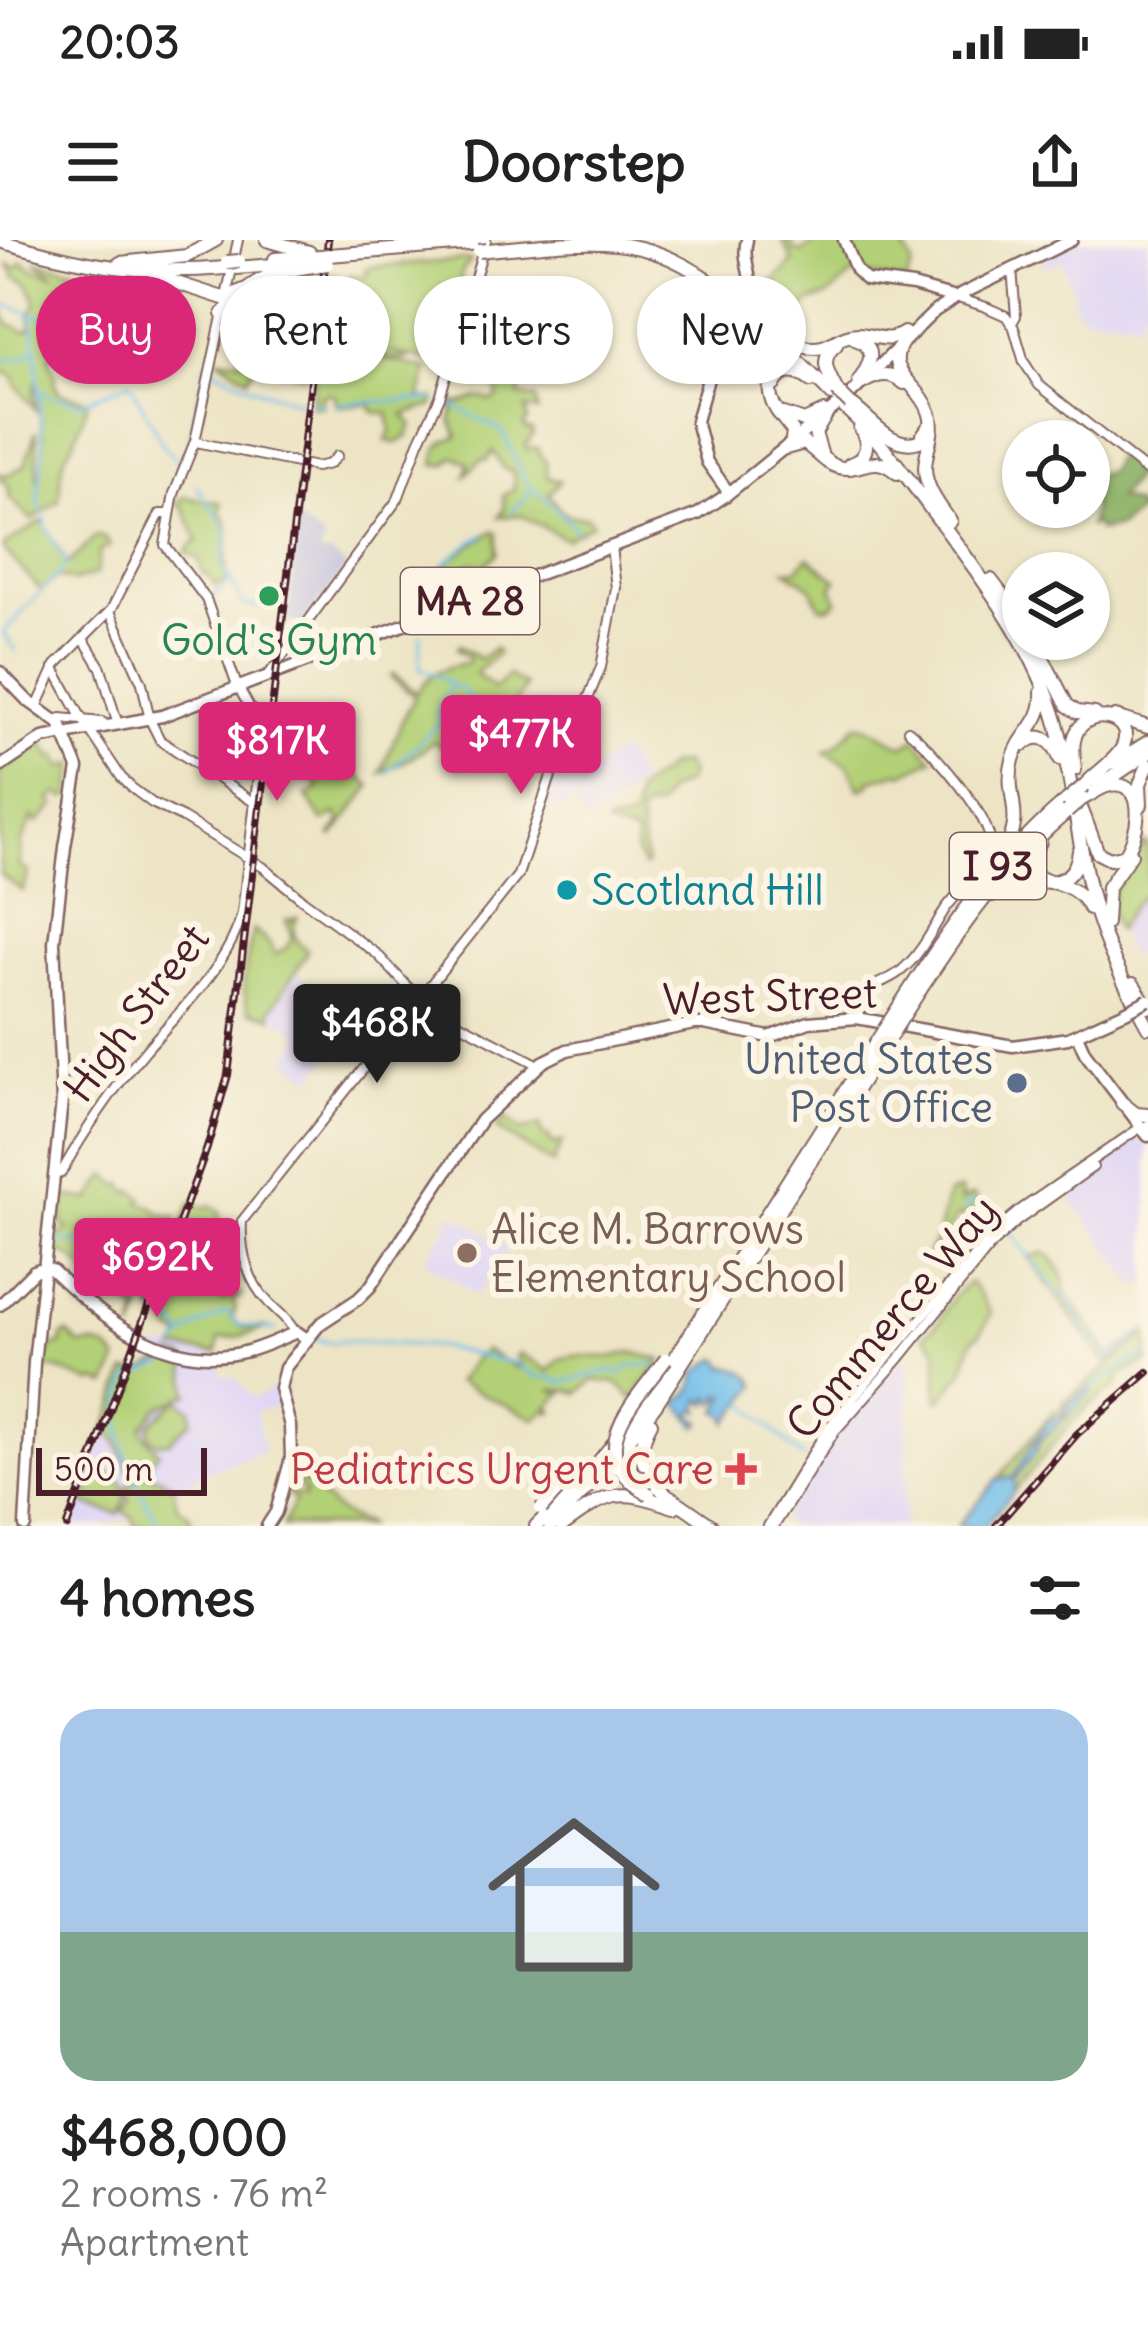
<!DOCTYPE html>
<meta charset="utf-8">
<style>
body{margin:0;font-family:Delius,sans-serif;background:#f2f2f2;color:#222;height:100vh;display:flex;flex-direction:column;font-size:45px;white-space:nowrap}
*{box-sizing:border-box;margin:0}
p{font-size:39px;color:#767676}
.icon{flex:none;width:66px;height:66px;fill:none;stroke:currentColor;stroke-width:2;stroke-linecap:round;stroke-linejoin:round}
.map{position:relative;height:1286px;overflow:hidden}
.side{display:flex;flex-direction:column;background:#fff;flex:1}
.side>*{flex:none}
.top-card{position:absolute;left:36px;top:36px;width:1077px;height:108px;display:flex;gap:24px}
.buttons{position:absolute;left:1002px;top:180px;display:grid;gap:24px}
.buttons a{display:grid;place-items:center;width:108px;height:108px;border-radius:50%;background:#fff;box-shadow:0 3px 9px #0004;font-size:60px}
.scale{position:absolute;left:36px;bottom:30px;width:171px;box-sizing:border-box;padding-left:12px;border:6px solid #4a1f2b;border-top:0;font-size:33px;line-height:42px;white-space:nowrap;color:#4a1f2b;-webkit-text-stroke:9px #fcf5e5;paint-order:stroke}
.price{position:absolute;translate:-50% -102px;padding:0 27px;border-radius:12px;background:#db2777;color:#fff;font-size:39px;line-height:78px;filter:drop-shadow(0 3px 6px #0008)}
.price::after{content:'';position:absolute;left:50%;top:72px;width:36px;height:27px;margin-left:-18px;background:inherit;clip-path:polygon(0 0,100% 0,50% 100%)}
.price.current{background:#222;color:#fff}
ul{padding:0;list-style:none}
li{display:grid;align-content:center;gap:24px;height:636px;padding:0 60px}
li+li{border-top:3px solid #e0e0e0}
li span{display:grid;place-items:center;height:372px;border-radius:36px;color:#555}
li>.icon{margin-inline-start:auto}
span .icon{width:216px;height:216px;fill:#fffc;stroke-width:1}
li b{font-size:51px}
h2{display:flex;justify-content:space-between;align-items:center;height:144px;padding:0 60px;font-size:51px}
.pill{padding:0 42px;border-radius:54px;background:#fff;box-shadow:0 3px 9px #0004;font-size:42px;line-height:108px}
.pill.current{background:#db2777;color:#fff}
.status{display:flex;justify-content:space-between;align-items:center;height:84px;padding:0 60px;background:#fff;direction:ltr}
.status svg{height:33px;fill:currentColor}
header{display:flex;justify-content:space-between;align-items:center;height:156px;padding:0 60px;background:#fff;font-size:54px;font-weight:700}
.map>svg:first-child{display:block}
</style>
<div class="status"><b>20:03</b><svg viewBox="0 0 49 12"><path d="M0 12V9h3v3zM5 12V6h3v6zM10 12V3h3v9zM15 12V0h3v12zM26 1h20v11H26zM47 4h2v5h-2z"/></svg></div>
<header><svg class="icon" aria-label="menu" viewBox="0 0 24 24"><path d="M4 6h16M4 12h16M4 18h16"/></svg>Doorstep<svg class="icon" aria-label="share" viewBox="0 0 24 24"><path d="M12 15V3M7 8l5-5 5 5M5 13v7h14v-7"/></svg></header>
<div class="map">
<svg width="1148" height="1286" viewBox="0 0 1148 1286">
<rect width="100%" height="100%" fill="#fcf5e5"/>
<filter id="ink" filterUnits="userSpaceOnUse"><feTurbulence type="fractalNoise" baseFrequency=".00833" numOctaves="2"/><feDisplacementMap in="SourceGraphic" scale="24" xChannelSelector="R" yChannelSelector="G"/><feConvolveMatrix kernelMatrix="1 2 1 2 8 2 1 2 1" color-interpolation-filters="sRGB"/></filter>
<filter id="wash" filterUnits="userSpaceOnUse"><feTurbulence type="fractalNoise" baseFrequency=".004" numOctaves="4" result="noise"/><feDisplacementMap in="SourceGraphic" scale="48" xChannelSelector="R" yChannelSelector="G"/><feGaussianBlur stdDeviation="2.7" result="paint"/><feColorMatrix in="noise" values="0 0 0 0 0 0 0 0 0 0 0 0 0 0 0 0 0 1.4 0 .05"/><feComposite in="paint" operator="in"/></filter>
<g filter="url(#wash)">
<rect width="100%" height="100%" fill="#ece4c4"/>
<path fill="#dfd5f5" d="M1078 0H1148V68L1141 72V81L1080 74 1074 64 1073 48 1061 20 1045 27 1041 18Z
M622 510 641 542 597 577 587 583 573 561 560 572 547 559 559 521 582 538Z
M1148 653V704L1130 716 1119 691 1133 666Z
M297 733 328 756 337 746 348 754 340 765 351 773 336 792 344 799 312 839 287 820 301 796 271 773Z
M1137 900 1148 905V1039L1137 1048 1065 951 1067 947Z
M451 974 461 977 508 1008 477 1055 425 1021 449 985Z
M156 1106 218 1117 222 1136 232 1135 254 1159 275 1147 282 1166 256 1171 264 1212 205 1231 137 1277 97 1286H71L116 1164 135 1136 153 1130Z
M902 1118 910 1125 904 1286H788L782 1280 834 1194Z"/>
<path fill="#c3c1db" d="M299 281 325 299 319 312 326 315 330 312 347 327 301 386 288 378Z"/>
<path fill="#b2d076" stroke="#7e7850" stroke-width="3" d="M782 0H795L791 7 794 11 802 12 818 0H905L902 4 913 24 906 42 854 33 828 56 813 61 778 86 751 61 754 52 774 41 793 22Z
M465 20 471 21 462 31 459 50 443 59 428 73 429 80 436 89 435 108 447 116V119L438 122 390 112 409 118 399 120 329 106 320 101V84L326 34H336L338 39 344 41 352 35 364 37 368 33 365 29 370 27Z
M22 21 30 28 55 35 35 21 86 32 83 50 88 44H94L141 53 138 67 112 60 109 63 83 62 68 86 61 90 58 106 49 119 55 134 54 143 60 153 88 160C84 176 79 190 72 205 70 208 67 210 66 213 60 228 60 246 59 261L32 280 9 257V246L0 240V234L7 235 25 225 36 191 38 242 41 235 43 207 37 140 34 153 36 170 17 146 14 137 0 130V62L8 83 25 91 31 89 30 74 37 62 27 42 14 37V32L9 26V24L17 28Z
M283 36 289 37 273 53 242 69 240 73 242 76C265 69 277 61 291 43L319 39 306 135 277 130 264 122 251 131 248 138 218 119 249 120 255 90 227 82 226 77 254 48Z
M319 106 327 110 356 113 428 129 420 158 435 159 432 166 404 175 412 184 407 197 397 203 386 201 391 191 388 174 373 172 370 164 336 166 335 155 330 153 321 156 322 166H311Z
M508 135 514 142H520V156L536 159 538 171 526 169 527 180 524 185 526 189 532 190 533 194 525 207 527 210 534 207 539 209 540 216 546 221 547 237 560 241 549 254C562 273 561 277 587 277L592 284 565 299 521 275 499 277 505 268 503 256 514 249 513 231 504 229 493 211 487 220H481L466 235 469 223 454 216 446 225 435 224C434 206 443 201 458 196L451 180 454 170 447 162 461 164 477 158H486L489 161 497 158 499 136Z
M184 257 222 263 220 272C237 289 220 315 228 340L216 346 209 335 203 334 199 319 186 313 191 305 198 301 184 269 177 263Z
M42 281 68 324 96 296 105 298 110 306 100 311 96 334 75 341 56 337 42 351 3 309V306Z
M493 291 497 293V314L483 327 487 338 481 345 478 324H469L466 333 450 340 453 347 451 349 438 348 428 352V343L424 334H432V339L435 340 452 318Z
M808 317 837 340 832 347 837 360 834 365 826 368 820 366 811 347 786 330 797 329Z
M459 405 480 419 494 408 498 413 476 433 494 449 508 435 525 446 514 465 506 497H500L505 511 503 520 486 524 488 518 494 514V505L485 502 481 492 469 490 451 513 433 501C420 515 399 525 381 533L402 481 415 457 391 437 393 434 417 453C429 433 444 426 467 423L469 418 457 409Z
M857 484 870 488 903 506 915 498 933 519 902 534 900 532 868 541 870 545 860 549 848 525 825 512 836 506Z
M43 501 51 517 57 515 62 527 75 524 70 556 64 558 59 553 51 558 55 566 37 583 33 577 22 601 20 627 29 632 23 651 0 635V531Z
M337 517 371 546 333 597 331 595 341 582 336 574 323 581 307 556 319 548 311 534Z
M683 523 690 534 686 543 667 552 658 567 643 570 639 575C641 592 642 606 647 623L644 627 635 612 636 595 606 586 609 583 633 580 637 550 663 532 668 526Z
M1145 603 1148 604V652L1134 664 1117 690C1098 653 1127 632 1145 603Z
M297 678C290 690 295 703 307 710L306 715 270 771 272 777 250 771C238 748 248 716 253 690L269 703 275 715 287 707 292 698 286 680Z
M504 877 521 891 540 885 542 895 549 897 552 904 562 902 553 924 497 889Z
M107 935 117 945 124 944 123 947 130 953 133 950 143 958 140 963 152 966 160 974 177 977 133 1093 138 1071 101 1046 97 1048C83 1027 74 1012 48 1010L51 993 62 994 69 988 62 984 65 956 90 960Z
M961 950V961L973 955 978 961C976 971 966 976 957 977L937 1008 927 1015 938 996 948 954Z
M190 963 207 968 209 965 219 970 220 987H226L229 1027 238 1043 231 1047V1051L224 1059 243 1054 232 1062 236 1067 232 1079 244 1088 268 1087 243 1096 219 1099 217 1113 175 1109 182 1098 171 1091 164 1073 152 1070Z
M1044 1013C1057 1018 1066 1038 1065 1052L1110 1115H1114L1116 1110 1140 1094 1142 1095 1111 1120 1105 1122 1040 1033 1028 1017Z
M970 1042 981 1056 991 1074 980 1094 973 1099 963 1132 940 1160H937C937 1153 938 1112 937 1110 934 1104 928 1100 924 1095L939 1082 953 1057Z
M67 1093 80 1105C97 1103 108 1105 118 1120L108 1145 94 1141 92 1143 54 1128 39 1130 37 1127 54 1106 62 1104V1097Z
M1148 1094V1121L1120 1135 1116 1147C1074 1169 1046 1217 1014 1251L1013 1241 1007 1237 997 1240 1054 1171 1059 1170 1064 1175 1063 1163Z
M485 1110 517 1128 521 1125 516 1116 520 1113 549 1131 560 1119 573 1116 611 1117 631 1112 662 1120 633 1159 617 1143 594 1140 578 1153 573 1151 551 1150 562 1153 548 1167 552 1168 553 1172 549 1173 547 1168 535 1179 457 1142 473 1120Z
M173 1114 185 1118 189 1154 181 1156V1162L191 1169 192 1180 168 1202 157 1203 149 1196V1185L181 1157 158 1168 142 1187 144 1195 159 1212 142 1233 161 1238 173 1246 177 1266 189 1275 192 1286H135L133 1277 123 1271 129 1263 128 1246 139 1236 134 1237 130 1233 115 1198 105 1193 126 1132H141L161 1121H168Z
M300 1228 307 1231C310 1249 333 1270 350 1278 356 1282 363 1283 369 1286H283L295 1260 285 1253 286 1250 304 1257 305 1251 289 1240 290 1235 306 1244Z
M98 1232C123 1233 133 1254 118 1274L86 1265 84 1262Z"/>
<path fill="#8db267" stroke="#6c6849" stroke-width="3" d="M1119 213 1140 230 1118 258 1133 263 1141 270 1119 287 1099 291 1095 284H1092L1089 288 1093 267 1089 259V238L1107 232Z"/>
<path fill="#70beea" stroke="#5d6e8a" stroke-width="3" d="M718 1118 722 1120 724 1127C735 1126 755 1133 756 1147L728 1182 725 1175 718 1171 726 1155 722 1154 719 1156 721 1159 714 1163 710 1156 708 1164 701 1159 699 1166 701 1171 695 1170 691 1174 702 1182 697 1186 677 1162C692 1153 695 1148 697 1132Z
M1092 1147V1151L1065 1179 1040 1200 1036 1212 1014 1240V1251L985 1286H957L997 1240 1012 1238 1048 1181 1065 1175 1068 1164C1073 1160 1087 1149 1092 1147Z"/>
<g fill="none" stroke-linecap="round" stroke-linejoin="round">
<path stroke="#70beea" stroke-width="3" d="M0 63 63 83
M31 73 36 108 43 211 38 260 43 273
M0 121 25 117 36 108
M204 132 206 125 259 150 305 163
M38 150 47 155 81 163 130 142 163 205 178 223 183 220 189 202
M444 161 502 191 530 249 528 256 512 271
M311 164 323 165
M336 164 434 159
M191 196 202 143
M197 246 204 256
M531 250C553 259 560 275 578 291
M207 260 227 290 223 327 243 364 258 367
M42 351 67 324 45 286 46 277
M211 359 226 345 228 339
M423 374C432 332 447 317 484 295
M16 410 3 393 39 354
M453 446C470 450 477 470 480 486 493 491 498 502 491 514
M387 533 438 485 442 480 438 476 439 467 451 446C438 431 431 436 420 428L421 395
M964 970 967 965 978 961 999 982
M1011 993 1059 1055 1068 1057 1084 1089 1096 1100 1108 1119 1148 1088
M51 1001 102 1005C112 1021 133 1033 148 1044L144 1062
M151 1067 163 1068 182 1094
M314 1099 333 1103 337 1101 435 1106 515 1123 537 1137H551L561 1143 611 1130 621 1134C632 1119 643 1129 656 1123
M176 1107C188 1088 208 1081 228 1072L238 1085 276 1090
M1091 1148 1130 1122 1148 1114
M745 1163 803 1218
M161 1286C139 1252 115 1207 121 1166 122 1157 126 1147 129 1138L176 1119V1115"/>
</g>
</g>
<g filter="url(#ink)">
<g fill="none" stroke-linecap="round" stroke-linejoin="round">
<g stroke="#836461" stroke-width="12">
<path id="minor" d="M226 57 238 0
M958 58 986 67 1006 76 1014 88 1024 122 1039 145 1148 232
M1012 83 1016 76 1012 29
M196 202 316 227 329 224 337 216
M174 254 195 201 223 72
M110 371 142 443 150 480 160 500 255 563
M83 398 101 428 118 485
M54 428 81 477 121 537 132 548 152 563 183 578 263 627 303 660 377 714 426 766 539 825
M267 437 398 259 419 202 440 157 486 0
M37 467 56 425 111 370 160 274H170
M56 480 61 478 102 482 106 485
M857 778 864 753C876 742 892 740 903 729 921 714 933 688 946 668 958 652 985 627 990 609 997 581 930 507 908 490
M55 935 61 933C85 890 114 848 146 810 180 770 229 726 242 673L262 501 265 495 236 443 206 359 165 305 174 253
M295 1092C289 1080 279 1073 269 1063 248 1042 240 1011 242 981L518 635 553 530 576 488 601 427 616 348 611 307
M768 1286 828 1188 995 991 1020 970 1141 887
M774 1286 835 1191 899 1119 992 1004 1017 981 1093 927"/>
</g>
<g stroke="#836461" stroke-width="15">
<path id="major" d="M747 0C741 20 755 38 749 58
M844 0 856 30 866 40 913 46 955 58
M729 253 707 222 696 181 717 107 739 73
M0 432 27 460 60 484 78 528 65 607 54 702 62 861 34 1123 25 1286
M0 527 43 498 162 476 698 274 725 256 849 156 935 71 962 54 1072 0
M1077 795 1085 813 1148 896
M0 1065 34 1031 45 1027 52 1030C104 1079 166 1131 244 1112 262 1108 279 1099 297 1092L307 1099
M267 1286 276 1272 291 1218 290 1186 280 1148 285 1128 320 1084 358 1059 370 1047 481 880 543 822 567 810 694 784H704L769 797 809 782 857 778 1013 806 1068 798 1125 772"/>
</g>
<g stroke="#836461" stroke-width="16">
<path id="highway" d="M267 0 309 12
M0 1C85 26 137 35 226 28
M487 10C530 7 575 0 617 4 683 11 727 52 773 97 792 116 813 135 832 155
M329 15 481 3
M275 19 321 16
M120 23 187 16 216 0
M237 28 284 24
M155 36 223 58 249 48
M757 71C773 85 797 114 822 107 834 104 843 94 858 94 876 95 886 104 904 93
M223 74C251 36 276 31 321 25
M906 97C879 131 919 142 929 171 937 191 925 209 925 229 926 249 939 265 950 281
M768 99C780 123 765 135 771 158 774 171 786 181 793 192L792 199
M855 99C879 107 870 125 859 141
M836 105C818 119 828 134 837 151
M862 143C878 134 890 131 904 143
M774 145C783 127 798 131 811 141
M853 166C873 181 893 210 919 201L929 186
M845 168C882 201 910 241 939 280 986 344 1035 406 1057 484 1074 542 1077 604 1093 663 1105 707 1126 747 1148 787
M784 174 804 181 824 172
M786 208 804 203C816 210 824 223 838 227 863 233 872 211 897 233
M821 213 815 193 826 175
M850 224C868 218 870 203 860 188
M991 340 1023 382
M1033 399 1067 465 1077 472 1095 474
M1115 477 1148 487
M1023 505C1039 490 1054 500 1060 519
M1115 523 1148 502
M1075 529C1074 520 1072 510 1074 501 1080 463 1139 475 1122 508 1115 521 1098 531 1088 542
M1099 546 1148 513
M1080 565 1098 613 1110 619 1125 615C1137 599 1148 551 1120 545 1106 542 1093 554 1082 559
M1141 565 1140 544 1148 525
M1040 602C1011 644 1074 660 1079 611
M1003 612C1028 574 1003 557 1013 520 1020 492 1044 484 1042 452
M992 655C1018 636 1074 634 1089 668
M1106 683 1108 647 1131 614
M1133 744 1148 767
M893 776C944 696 994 622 1067 560
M902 778C950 703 998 630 1067 572
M1122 863 1136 874 1148 875
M1144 890 1148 887
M651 1183C634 1212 643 1234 667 1255
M669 1256 712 1286
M536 1286 592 1230 649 1159 884 790
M550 1286 605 1230 656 1164 893 792
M562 1286C608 1252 618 1247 674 1267"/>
</g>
<use href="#minor" stroke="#fff" stroke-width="8"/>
<use href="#major" stroke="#fff" stroke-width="10"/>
<use href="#highway" stroke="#fff" stroke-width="12"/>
<g stroke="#4a1f2b" stroke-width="8">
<path id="rail" d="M67 1286 207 908 228 835 328 0
M996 1286 1077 1194 1148 1132"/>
</g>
<use href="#rail" stroke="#fcf5e5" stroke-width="3" stroke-dasharray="9" stroke-linecap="butt"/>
<g stroke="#836461" stroke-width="15" stroke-linecap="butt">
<path id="major-bridge" d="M739 73 749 58
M1125 772 1148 760"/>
</g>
<g stroke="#836461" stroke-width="16" stroke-linecap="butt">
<path id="highway-bridge" d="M479 11 487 10
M321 16 329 15
M227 22 239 21
M321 25 327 24
M837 151 850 164
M1067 560 1085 545
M1067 572 1082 559
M884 790 893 776
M893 792 902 778
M649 1254C579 1214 633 1163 666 1119
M541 1269C572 1232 595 1210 642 1238"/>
</g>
<use href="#major-bridge" stroke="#fff" stroke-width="10"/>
<use href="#highway-bridge" stroke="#fff" stroke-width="12"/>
</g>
</g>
<circle fill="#2e9e5b" stroke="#fcf5e5" stroke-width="4.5" cx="269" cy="356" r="12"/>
<circle fill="#0f9aa8" stroke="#fcf5e5" stroke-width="4.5" cx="567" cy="650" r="12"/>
<circle fill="#5c6f8a" stroke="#fcf5e5" stroke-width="4.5" cx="1017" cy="843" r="12"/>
<circle fill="#8d6e63" stroke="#fcf5e5" stroke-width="4.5" cx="467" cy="1013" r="12"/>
<path fill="#e0444e" stroke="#fcf5e5" stroke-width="4.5" d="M735 1211h12v12h12v12h-12v12h-12v-12h-12v-12h12z"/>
<g text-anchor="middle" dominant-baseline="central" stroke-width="12" stroke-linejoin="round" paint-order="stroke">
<g fill="#fcf5e5" stroke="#7f5f63" stroke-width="3">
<rect x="401" y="328" width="138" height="66" rx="9"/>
<rect x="950" y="593" width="96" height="66" rx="9"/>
</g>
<g font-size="39" font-weight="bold" fill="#4a1f2b">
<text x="470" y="361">MA 28</text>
<text x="998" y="626">I 93</text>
</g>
<g font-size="42" fill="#27864d" stroke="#fcf5e5">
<text x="269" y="400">Gold's Gym</text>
</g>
<g font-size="42" fill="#0d838f" stroke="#fcf5e5" text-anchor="start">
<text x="591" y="650">Scotland Hill</text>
</g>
<g font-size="42" fill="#4a1f2b" stroke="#fcf5e5">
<text transform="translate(770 756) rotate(-2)">West Street</text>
<text transform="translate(136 773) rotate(-53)">High Street</text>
<text transform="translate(892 1077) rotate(-50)">Commerce Way</text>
</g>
<g font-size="42" fill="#4e5e75" stroke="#fcf5e5" text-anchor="end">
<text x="993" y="819">United States<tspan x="993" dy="48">Post Office</tspan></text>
</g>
<g font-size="42" fill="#785e54" stroke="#fcf5e5" text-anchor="start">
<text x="491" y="989">Alice M. Barrows<tspan x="491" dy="48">Elementary School</tspan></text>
</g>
<g font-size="42" fill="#be3a42" stroke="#fcf5e5" text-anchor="end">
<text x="714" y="1229">Pediatrics Urgent Care</text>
</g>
</g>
</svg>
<div class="buttons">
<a><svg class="icon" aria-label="locate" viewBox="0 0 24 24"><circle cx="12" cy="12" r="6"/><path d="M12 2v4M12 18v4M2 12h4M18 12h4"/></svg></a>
<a><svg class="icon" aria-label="layers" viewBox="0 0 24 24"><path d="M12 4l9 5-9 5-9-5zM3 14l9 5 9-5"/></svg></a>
</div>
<div class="scale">500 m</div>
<b class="price" style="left:521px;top:557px">$477K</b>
<b class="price" style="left:277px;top:564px">$817K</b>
<b class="price current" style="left:377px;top:846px">$468K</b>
<b class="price" style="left:157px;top:1080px">$692K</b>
<div class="top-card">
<a class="pill current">Buy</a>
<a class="pill">Rent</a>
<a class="pill">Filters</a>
<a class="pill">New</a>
</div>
</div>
<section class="side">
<h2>4 homes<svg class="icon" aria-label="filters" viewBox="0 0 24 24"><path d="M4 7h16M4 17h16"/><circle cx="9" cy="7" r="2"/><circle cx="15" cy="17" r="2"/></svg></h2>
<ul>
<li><span style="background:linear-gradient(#a9c7e8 60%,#7fa58c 0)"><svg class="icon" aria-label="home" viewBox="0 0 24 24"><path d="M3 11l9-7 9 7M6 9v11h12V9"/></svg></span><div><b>$468,000</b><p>2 rooms · 76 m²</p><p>Apartment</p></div></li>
</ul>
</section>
